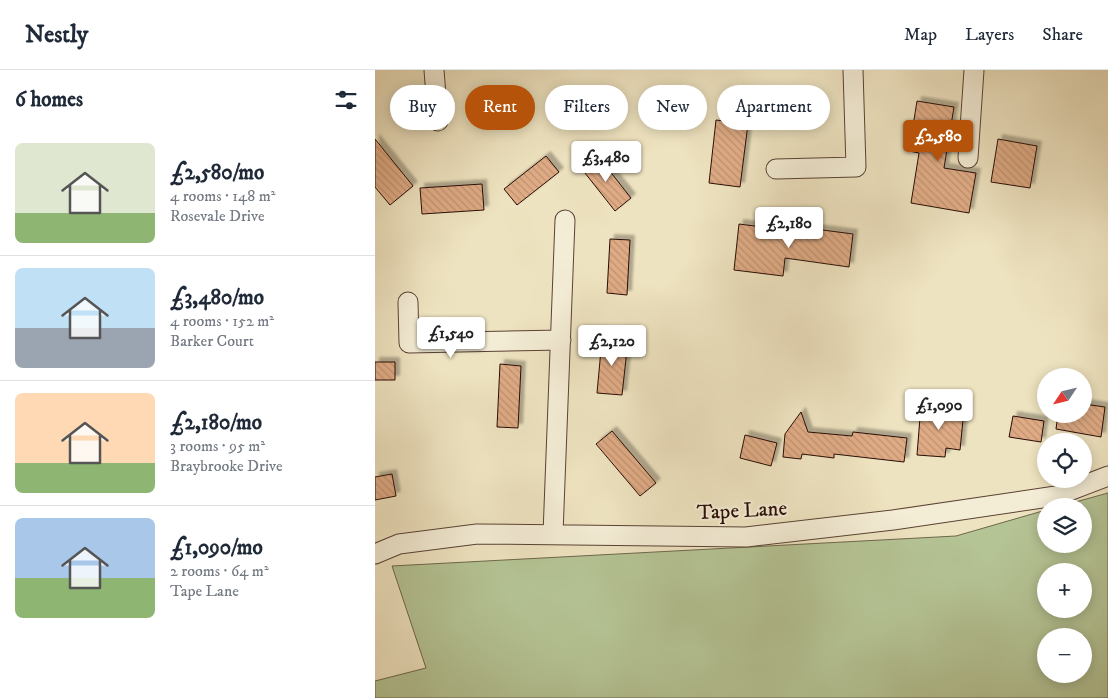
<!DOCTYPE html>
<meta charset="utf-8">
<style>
body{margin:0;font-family:"IM FELL DW Pica",serif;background:#f2f2f3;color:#1f2937;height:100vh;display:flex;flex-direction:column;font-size:19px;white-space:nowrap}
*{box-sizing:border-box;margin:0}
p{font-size:16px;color:#747a83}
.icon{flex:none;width:28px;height:28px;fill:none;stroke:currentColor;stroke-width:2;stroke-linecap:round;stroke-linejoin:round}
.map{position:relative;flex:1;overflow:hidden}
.panel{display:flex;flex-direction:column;background:#fff;width:375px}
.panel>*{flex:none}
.hud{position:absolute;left:15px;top:15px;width:475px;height:45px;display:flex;gap:10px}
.needle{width:32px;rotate:235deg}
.controls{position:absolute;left:662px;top:298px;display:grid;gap:10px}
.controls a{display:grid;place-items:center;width:55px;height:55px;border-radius:50%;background:#fff;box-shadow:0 2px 12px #0003;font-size:25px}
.price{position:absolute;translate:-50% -42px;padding:0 11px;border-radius:5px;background:#fff;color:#222;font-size:16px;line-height:32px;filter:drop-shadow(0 1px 2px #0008)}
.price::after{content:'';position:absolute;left:50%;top:30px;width:15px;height:11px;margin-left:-8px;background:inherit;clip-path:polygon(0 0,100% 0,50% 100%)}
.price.on{background:#b45309;color:#fff}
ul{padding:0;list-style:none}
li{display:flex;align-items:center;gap:15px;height:125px;padding:0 15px}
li+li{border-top:1px solid #e0e1e3}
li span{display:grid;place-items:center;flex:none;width:140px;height:100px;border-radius:8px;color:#555}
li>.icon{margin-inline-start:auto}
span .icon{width:60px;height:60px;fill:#fffc;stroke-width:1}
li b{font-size:21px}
h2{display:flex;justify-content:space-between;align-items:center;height:60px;padding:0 15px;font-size:21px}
.tag{padding:0 18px;border-radius:22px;background:#fff;box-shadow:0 2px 12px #0003;font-size:18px;line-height:45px}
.tag.on{background:#b45309;color:#fff}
header{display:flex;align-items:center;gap:30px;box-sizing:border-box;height:70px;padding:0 25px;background:#fff;border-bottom:1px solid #e0e1e3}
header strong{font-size:24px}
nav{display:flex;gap:28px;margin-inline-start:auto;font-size:18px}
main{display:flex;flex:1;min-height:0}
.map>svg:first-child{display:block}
</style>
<header>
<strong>Nestly</strong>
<nav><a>Map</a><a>Layers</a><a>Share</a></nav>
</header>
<main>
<section class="panel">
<h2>6 homes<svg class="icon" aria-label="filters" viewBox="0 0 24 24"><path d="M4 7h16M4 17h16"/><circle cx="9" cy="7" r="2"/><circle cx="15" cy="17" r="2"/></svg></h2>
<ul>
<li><span style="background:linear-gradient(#dfe7d0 70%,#8fb573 0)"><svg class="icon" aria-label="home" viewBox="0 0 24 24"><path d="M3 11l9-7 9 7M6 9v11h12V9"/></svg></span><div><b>£2,580/mo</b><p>4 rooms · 148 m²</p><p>Rosevale Drive</p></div></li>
<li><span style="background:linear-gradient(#bfe0f5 60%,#9aa5b1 0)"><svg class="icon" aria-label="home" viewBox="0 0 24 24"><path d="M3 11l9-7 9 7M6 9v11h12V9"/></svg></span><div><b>£3,480/mo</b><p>4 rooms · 152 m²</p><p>Barker Court</p></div></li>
<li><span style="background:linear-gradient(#ffd9b3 70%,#8fb573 0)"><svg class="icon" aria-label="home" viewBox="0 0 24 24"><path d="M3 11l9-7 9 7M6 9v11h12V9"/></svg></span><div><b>£2,180/mo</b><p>3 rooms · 95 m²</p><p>Braybrooke Drive</p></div></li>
<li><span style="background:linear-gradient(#a9c7e8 60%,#8fb573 0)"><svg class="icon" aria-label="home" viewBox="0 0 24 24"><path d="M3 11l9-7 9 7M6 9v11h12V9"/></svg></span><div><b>£1,090/mo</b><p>2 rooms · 64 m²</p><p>Tape Lane</p></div></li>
</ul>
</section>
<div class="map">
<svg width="733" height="628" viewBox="0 0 733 628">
<defs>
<pattern id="building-back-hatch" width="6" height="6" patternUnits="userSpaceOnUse" patternTransform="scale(1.25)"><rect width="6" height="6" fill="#dfab85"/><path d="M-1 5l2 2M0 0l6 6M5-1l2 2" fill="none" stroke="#bf9271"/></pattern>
<filter id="shadow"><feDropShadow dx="4.5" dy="-4.5" stdDeviation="1" flood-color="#0004"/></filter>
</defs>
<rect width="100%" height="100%" fill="#eee3c0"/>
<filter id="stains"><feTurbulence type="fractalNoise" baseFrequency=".004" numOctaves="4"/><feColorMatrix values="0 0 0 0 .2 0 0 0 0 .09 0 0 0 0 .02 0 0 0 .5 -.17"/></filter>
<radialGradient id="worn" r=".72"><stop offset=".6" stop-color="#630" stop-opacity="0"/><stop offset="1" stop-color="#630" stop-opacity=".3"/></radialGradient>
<path fill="#b5c495" stroke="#6e684d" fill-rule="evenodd" d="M733 423V628H0V611L51 598 17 496 581 466 671 440V474H709V436H686ZM671 501H709V539H671ZM671 566H709V604H671Z"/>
<path fill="url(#building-back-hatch)" stroke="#280d05" filter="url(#shadow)" d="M542 31 579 37 569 98 601 103 594 143 536 133 544 83 534 81Z
M341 50 373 54 365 117 334 113Z
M0 69 38 116 15 135 0 117Z
M623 69 662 76 655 118 616 112Z
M222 85 256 128 240 141 206 98Z
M171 86 184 102 142 135 129 119Z
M107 114 109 140 47 144 45 118Z
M364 154 440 164V159L478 164 474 197 410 188 408 206 359 200Z
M235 169 255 170 252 225 232 223Z
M227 269 253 271 247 325 222 323Z
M0 292H20V310H0Z
M125 294 146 296 143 358 122 357Z
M709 334 730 337 726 367 681 359 683 344H709Z
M546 335 589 340 585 380 571 378 570 387 542 385Z
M426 342 433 362 477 366 478 362 532 368 529 392 459 384V388L427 384 426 389 408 387 410 364Z
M638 346 669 351 666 372 634 367Z
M237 361 281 413 265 426 221 374Z
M370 365 402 373 396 396 365 388Z
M17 404 21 426 0 430V407Z"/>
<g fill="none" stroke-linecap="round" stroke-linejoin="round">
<g stroke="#5a4234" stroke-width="21">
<path id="street" d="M59 0 63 51
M593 88 599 0
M401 99 481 97 478 0
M33 232 34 273 186 270
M178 464 190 150
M0 484 24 474 102 464 371 467 518 450 681 426 733 406"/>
</g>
<use href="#street" stroke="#f4edd6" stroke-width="19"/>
</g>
<g text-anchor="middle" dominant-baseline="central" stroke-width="4" stroke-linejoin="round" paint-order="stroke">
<g font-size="21" fill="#280d05" stroke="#f4edd6">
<text transform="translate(367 441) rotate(-3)">Tape Lane</text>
</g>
</g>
<rect width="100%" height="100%" filter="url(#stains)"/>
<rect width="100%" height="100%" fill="url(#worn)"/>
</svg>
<div class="controls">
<a><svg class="needle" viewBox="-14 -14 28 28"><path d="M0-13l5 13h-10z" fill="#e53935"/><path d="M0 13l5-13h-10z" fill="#747a83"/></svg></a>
<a><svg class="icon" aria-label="locate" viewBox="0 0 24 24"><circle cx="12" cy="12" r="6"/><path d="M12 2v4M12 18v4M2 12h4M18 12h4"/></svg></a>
<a><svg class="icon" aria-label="layers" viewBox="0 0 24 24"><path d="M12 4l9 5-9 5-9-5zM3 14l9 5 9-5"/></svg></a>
<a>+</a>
<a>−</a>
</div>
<b class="price on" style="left:563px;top:92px">£2,580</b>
<b class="price" style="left:231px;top:113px">£3,480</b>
<b class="price" style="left:414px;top:179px">£2,180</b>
<b class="price" style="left:76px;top:289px">£1,540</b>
<b class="price" style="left:237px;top:297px">£2,120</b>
<b class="price" style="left:564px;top:361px">£1,090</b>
<div class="hud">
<a class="tag">Buy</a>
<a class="tag on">Rent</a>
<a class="tag">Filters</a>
<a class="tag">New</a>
<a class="tag">Apartment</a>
</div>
</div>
</main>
